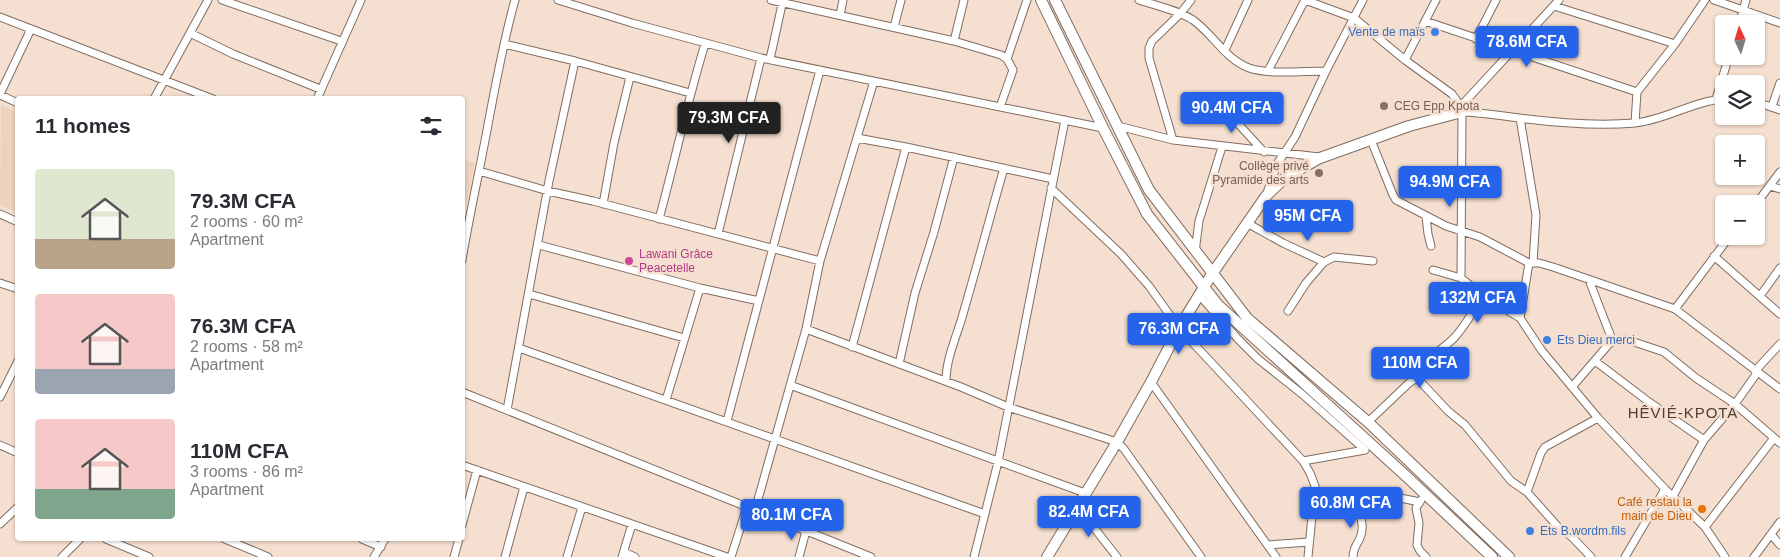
<!DOCTYPE html>
<meta charset="utf-8">
<style>
body{margin:0;font-family:Arial,sans-serif;background:#f2f2f3;color:#2b2b33;height:100vh;display:flex;flex-direction:column;font-size:19px;white-space:nowrap}
*{box-sizing:border-box;margin:0}
p{font-size:16px;color:#7c7c81}
.icon{flex:none;width:28px;height:28px;fill:none;stroke:currentColor;stroke-width:2;stroke-linecap:round;stroke-linejoin:round}
.map{position:relative;flex:1;overflow:hidden}
.side{position:absolute;left:15px;top:96px;width:450px;height:445px;display:flex;flex-direction:column;background:#fff;border-radius:5px;box-shadow:0 1px 4px #0004}
.side>*{flex:none}
.needle{width:32px;rotate:356deg}
.tools{position:absolute;left:1715px;top:15px;display:grid;gap:10px}
.tools a{display:grid;place-items:center;width:50px;height:50px;border-radius:5px;background:#fff;box-shadow:0 1px 4px #0004;font-size:25px}
.price{position:absolute;translate:-50% -42px;padding:0 11px;border-radius:5px;background:#2563eb;color:#fff;font-size:16px;line-height:32px;filter:drop-shadow(0 1px 2px #0008)}
.price::after{content:'';position:absolute;left:50%;top:30px;width:15px;height:11px;margin-left:-8px;background:inherit;clip-path:polygon(0 0,100% 0,50% 100%)}
.price.on{background:#222;color:#fff}
ul{padding:0;list-style:none}
li{display:flex;align-items:center;gap:15px;height:125px;padding:0 20px}
li span{display:grid;place-items:center;flex:none;width:140px;height:100px;border-radius:5px;color:#555}
li>.icon{margin-inline-start:auto}
span .icon{width:60px;height:60px;fill:#fffc;stroke-width:1}
li b{font-size:21px}
h2{display:flex;justify-content:space-between;align-items:center;height:60px;padding:0 20px;font-size:21px}
.map>svg:first-child{display:block}
</style>
<div class="map">
<svg width="1780" height="557" viewBox="0 0 1780 557">
<rect width="100%" height="100%" fill="#f5dfd0"/>
<path fill="#eed2be" d="M1 105 17 113V212L0 205Z
M463 159 475 163 463 218 462 159Z"/>
<g fill="none" stroke-linecap="round" stroke-linejoin="round">
<g stroke="#806d60" stroke-width="9">
<path id="street" d="M222 0 341 41
M558 0 632 23 761 58 1103 128
M771 0 954 41 1001 55 1007 59 1013 70 1000 107
M1139 0C1157 6 1178 10 1193 20 1213 34 1225 59 1249 68 1270 75 1303 71 1326 71
M1714 0 1780 23
M1554 6 1675 44
M840 15 843 0
M0 17 213 99
M1425 21 1637 92
M1739 24 1746 0
M894 27 901 0
M190 33 233 54 320 89
M1476 39 1496 0
M954 41 964 0
M504 44 575 61 690 93
M1225 50 1248 0
M770 59 783 0
M1007 59 1027 0
M1405 60 1436 0
M1268 71 1305 0 1354 18 1405 60 1452 94 1457 101 1462 112 1461 278
M0 94 31 29
M0 95 18 103
M154 99 208 0
M317 99 361 0
M1716 99 1729 56
M1756 102 1780 110
M1211 103 1231 116 1264 152
M1772 106 1780 83
M1460 107 1559 0
M1462 112C1481 112 1500 116 1519 118 1557 123 1597 126 1635 123 1666 120 1693 101 1724 99
M1520 118 1536 215 1533 263
M1635 123 1637 92 1675 44 1705 0
M1118 126 1173 140 1319 157
M857 138 906 147 1053 179
M1173 140 1149 58V48L1152 41 1180 14 1191 0
M1371 140 1393 195 1396 200 1446 226 1480 237 1529 263H1539L1553 267 1675 309 1780 389
M479 171 548 191 593 201 820 261
M1770 186 1780 189
M1051 188 1121 254 1149 286 1179 328 1303 461 1310 473 1315 486 1308 557
M1266 196 1277 164 1295 137 1326 71 1363 0
M603 204 614 143 630 77
M1756 204 1780 172
M0 214 18 222
M1426 216 1428 234 1431 246
M659 219C675 161 687 102 705 44
M1247 223 1283 243 1324 262 1306 283 1288 311
M718 234 761 58
M539 245 700 288 759 301
M1195 252 1199 221 1222 147
M1714 256 1780 314
M462 260C468 223 476 187 483 151 493 100 501 49 515 0
M1324 262 1334 257 1373 261
M1433 270 1461 278 1483 296 1520 318 1542 351 1598 418 1665 489 1705 527 1725 557
M1589 280 1613 342
M0 283 18 289
M529 294 684 338
M1200 296 1238 339 1258 359 1302 394 1365 450
M1760 296 1780 268
M1675 309 1730 236
M1520 318 1529 263
M806 329 961 387 1008 407 1117 442 1124 449 1201 557
M852 347 906 147
M519 348 985 514
M1595 361 1649 402 1704 440
M899 364 915 293 934 232 954 157
M1755 371 1780 344
M1417 378 1448 411 1465 425 1511 481 1527 492 1559 528 1571 536 1591 557
M946 381C946 358 957 336 963 314 977 266 990 217 1004 168
M1151 382 1276 557
M790 385 1085 493
M1572 387 1609 344 1616 340 1625 339 1664 352 1696 378 1735 404 1780 443
M462 392 871 557
M0 397 18 361
M666 400 700 288
M507 410 549 181 575 61
M727 421 820 70
M1368 422 1409 383 1417 378C1422 360 1441 351 1454 338 1465 326 1474 310 1483 296
M0 445 18 453
M1303 461 1365 450
M462 465 727 557
M1527 492 1541 453 1545 447 1598 418
M1315 494 1400 498 1420 502
M1673 496 1704 440 1735 404 1757 373
M1421 500 1416 508 1419 523 1417 545 1420 551 1426 557
M1077 506 1117 557
M755 510 806 329 820 261 874 81
M0 524 18 507
M462 525 477 470
M1705 527 1774 438
M1771 534 1780 545
M106 539 149 557
M225 539 268 557
M362 539 381 547
M1268 545 1309 542
M624 552 635 557
M62 557 80 539
M374 557 385 539
M454 557 459 539
M505 557 524 487
M567 557 582 507
M622 557 632 524
M731 557 747 507
M799 557 806 531
M974 557 998 462 1065 120
M1353 557C1353 548 1357 545 1360 538 1366 526 1358 509 1355 497
M1625 557 1665 489
M1754 557 1780 522"/>
</g>
<g stroke="#806d60" stroke-width="12">
<path id="secondary" d="M1041 0 1103 128 1147 214 1218 305 1406 476 1492 557
M1055 0 1149 190 1247 318 1368 422 1509 557
M1047 557 1117 442 1151 382 1179 328 1212 274 1266 196 1286 177 1320 158 1409 126 1462 112"/>
</g>
<use href="#street" stroke="#fff" stroke-width="7"/>
<use href="#secondary" stroke="#fff" stroke-width="10"/>
</g>
<g fill="#3f7fe0" stroke="#f5dfd0" stroke-width="2">
<circle cx="1435" cy="32" r="5"/>
<circle cx="1547" cy="340" r="5"/>
<circle cx="1530" cy="531" r="5"/>
</g>
<g fill="#8d6e63" stroke="#f5dfd0" stroke-width="2">
<circle cx="1384" cy="106" r="5"/>
<circle cx="1319" cy="173" r="5"/>
</g>
<circle fill="#d1479c" stroke="#f5dfd0" stroke-width="2" cx="629" cy="261" r="5"/>
<circle fill="#e8710a" stroke="#f5dfd0" stroke-width="2" cx="1702" cy="509" r="5"/>
<g text-anchor="middle" dominant-baseline="central" stroke-width="5" stroke-linejoin="round" paint-order="stroke">
<g font-size="12" fill="#366cbe" stroke="#f5dfd0" text-anchor="start">
<text x="1425" y="32" text-anchor="end">Vente de maïs</text>
<text x="1557" y="340">Ets Dieu merci</text>
<text x="1540" y="531">Ets B.wordm.fils</text>
</g>
<g font-size="12" fill="#785e54" stroke="#f5dfd0" text-anchor="start">
<text x="1394" y="106">CEG Epp Kpota</text>
<text x="1309" y="166" text-anchor="end">Collège privé<tspan x="1309" dy="14">Pyramide des arts</tspan></text>
</g>
<g font-size="12" fill="#b23c85" stroke="#f5dfd0" text-anchor="start">
<text x="639" y="254">Lawani Grâce<tspan x="639" dy="14">Peacetelle</tspan></text>
</g>
<g font-size="12" fill="#c56008" stroke="#f5dfd0" text-anchor="end">
<text x="1692" y="502">Café restau la<tspan x="1692" dy="14">main de Dieu</tspan></text>
</g>
<g font-size="15" letter-spacing="1" fill="#513f33" stroke="#f5dfd0">
<text x="1683" y="412">HÊVIÉ-KPOTA</text>
</g>
</g>
</svg>
<div class="tools">
<a><svg class="needle" viewBox="-14 -14 28 28"><path d="M0-13l5 13h-10z" fill="#e53935"/><path d="M0 13l5-13h-10z" fill="#7c7c81"/></svg></a>
<a><svg class="icon" aria-label="layers" viewBox="0 0 24 24"><path d="M12 4l9 5-9 5-9-5zM3 14l9 5 9-5"/></svg></a>
<a>+</a>
<a>−</a>
</div>
<b class="price" style="left:1527px;top:68px">78.6M CFA</b>
<b class="price" style="left:1232px;top:134px">90.4M CFA</b>
<b class="price on" style="left:729px;top:144px">79.3M CFA</b>
<b class="price" style="left:1450px;top:208px">94.9M CFA</b>
<b class="price" style="left:1308px;top:242px">95M CFA</b>
<b class="price" style="left:1478px;top:324px">132M CFA</b>
<b class="price" style="left:1179px;top:355px">76.3M CFA</b>
<b class="price" style="left:1420px;top:389px">110M CFA</b>
<b class="price" style="left:1351px;top:529px">60.8M CFA</b>
<b class="price" style="left:1089px;top:538px">82.4M CFA</b>
<b class="price" style="left:792px;top:541px">80.1M CFA</b>
<section class="side">
<h2>11 homes<svg class="icon" aria-label="filters" viewBox="0 0 24 24"><path d="M4 7h16M4 17h16"/><circle cx="9" cy="7" r="2"/><circle cx="15" cy="17" r="2"/></svg></h2>
<ul>
<li><span style="background:linear-gradient(#dfe7d0 70%,#b9a48a 0)"><svg class="icon" aria-label="home" viewBox="0 0 24 24"><path d="M3 11l9-7 9 7M6 9v11h12V9"/></svg></span><div><b>79.3M CFA</b><p>2 rooms · 60 m²</p><p>Apartment</p></div></li>
<li><span style="background:linear-gradient(#f6c9c9 75%,#9aa5b1 0)"><svg class="icon" aria-label="home" viewBox="0 0 24 24"><path d="M3 11l9-7 9 7M6 9v11h12V9"/></svg></span><div><b>76.3M CFA</b><p>2 rooms · 58 m²</p><p>Apartment</p></div></li>
<li><span style="background:linear-gradient(#f6c9c9 70%,#7fa58c 0)"><svg class="icon" aria-label="home" viewBox="0 0 24 24"><path d="M3 11l9-7 9 7M6 9v11h12V9"/></svg></span><div><b>110M CFA</b><p>3 rooms · 86 m²</p><p>Apartment</p></div></li>
</ul>
</section>
</div>
